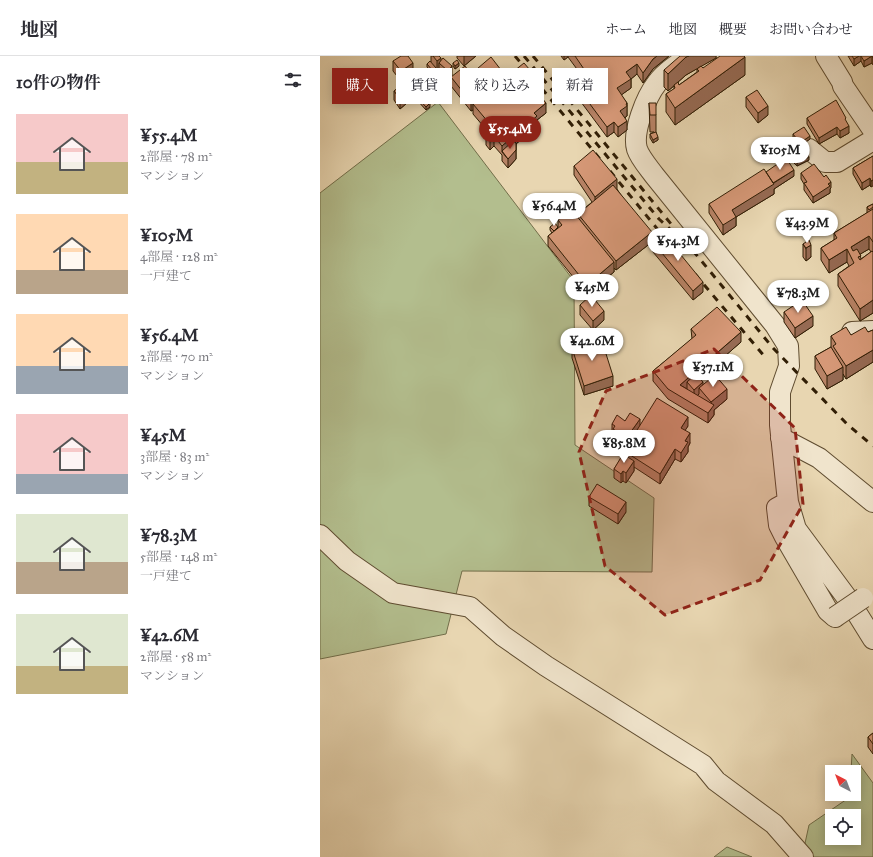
<!DOCTYPE html>
<html lang="ja">
<meta charset="utf-8">
<style>
body{margin:0;font-family:"IM FELL Great Primer","Noto Serif JP",serif;background:#f7f7f7;color:#2b2b33;height:100vh;display:flex;flex-direction:column;font-size:15px;white-space:nowrap}
*{box-sizing:border-box;margin:0}
p{font-size:13px;color:#7c7c81}
.icon{flex:none;width:22px;height:22px;fill:none;stroke:currentColor;stroke-width:2;stroke-linecap:round;stroke-linejoin:round}
.map{position:relative;flex:1;overflow:hidden}
.panel{display:flex;flex-direction:column;background:#fff;width:320px}
.panel>*{flex:none}
.top-card{position:absolute;left:12px;top:12px;width:380px;height:36px;display:flex;gap:8px}
.needle{width:26px;rotate:318deg}
.fabs{position:absolute;left:505px;top:709px;display:grid;gap:8px}
.fabs a{display:grid;place-items:center;width:36px;height:36px;border-radius:0px;background:#fff;box-shadow:0 2px 10px #0003;font-size:20px}
.price{position:absolute;translate:-50% -34px;padding:0 9px;border-radius:14px;background:#fff;color:#222;font-size:13px;line-height:26px;filter:drop-shadow(0 1px 2px #0008)}
.price::after{content:'';position:absolute;left:50%;top:24px;width:12px;height:9px;margin-left:-6px;background:inherit;clip-path:polygon(0 0,100% 0,50% 100%)}
.price.selected{background:#8f2418;color:#fff}
ul{padding:0;list-style:none}
li{display:flex;align-items:center;gap:12px;height:100px;padding:0 16px}
li span{display:grid;place-items:center;flex:none;width:112px;height:80px;border-radius:0px;color:#555}
li>.icon{margin-inline-start:auto}
span .icon{width:48px;height:48px;fill:#fffc;stroke-width:1}
li b{font-size:17px}
h2{display:flex;justify-content:space-between;align-items:center;height:48px;padding:0 16px;font-size:17px}
.pill{padding:0 14px;border-radius:0px;background:#fff;box-shadow:0 2px 10px #0003;font-size:14px;line-height:36px}
.pill.selected{background:#8f2418;color:#fff}
header{display:flex;align-items:center;gap:24px;box-sizing:border-box;height:56px;padding:0 20px;background:#fff;border-bottom:1px solid #e1e1e2}
header strong{font-size:19px}
nav{display:flex;gap:22px;margin-inline-start:auto;font-size:14px}
main{display:flex;flex:1;min-height:0}
.map>svg:first-child{display:block}
</style>
<header>
<strong>地図</strong>
<nav><a>ホーム</a><a>地図</a><a>概要</a><a>お問い合わせ</a></nav>
</header>
<main>
<section class="panel">
<h2>10件の物件<svg class="icon" aria-label="filters" viewBox="0 0 24 24"><path d="M4 7h16M4 17h16"/><circle cx="9" cy="7" r="2"/><circle cx="15" cy="17" r="2"/></svg></h2>
<ul>
<li><span style="background:linear-gradient(#f6c9c9 60%,#c2b280 0)"><svg class="icon" aria-label="home" viewBox="0 0 24 24"><path d="M3 11l9-7 9 7M6 9v11h12V9"/></svg></span><div><b>¥55.4M</b><p>2部屋 · 78 m²</p><p>マンション</p></div></li>
<li><span style="background:linear-gradient(#ffd9b3 70%,#b9a48a 0)"><svg class="icon" aria-label="home" viewBox="0 0 24 24"><path d="M3 11l9-7 9 7M6 9v11h12V9"/></svg></span><div><b>¥105M</b><p>4部屋 · 128 m²</p><p>一戸建て</p></div></li>
<li><span style="background:linear-gradient(#ffd9b3 65%,#9aa5b1 0)"><svg class="icon" aria-label="home" viewBox="0 0 24 24"><path d="M3 11l9-7 9 7M6 9v11h12V9"/></svg></span><div><b>¥56.4M</b><p>2部屋 · 70 m²</p><p>マンション</p></div></li>
<li><span style="background:linear-gradient(#f6c9c9 75%,#9aa5b1 0)"><svg class="icon" aria-label="home" viewBox="0 0 24 24"><path d="M3 11l9-7 9 7M6 9v11h12V9"/></svg></span><div><b>¥45M</b><p>3部屋 · 83 m²</p><p>マンション</p></div></li>
<li><span style="background:linear-gradient(#dfe7d0 60%,#b9a48a 0)"><svg class="icon" aria-label="home" viewBox="0 0 24 24"><path d="M3 11l9-7 9 7M6 9v11h12V9"/></svg></span><div><b>¥78.3M</b><p>5部屋 · 148 m²</p><p>一戸建て</p></div></li>
<li><span style="background:linear-gradient(#dfe7d0 65%,#c2b280 0)"><svg class="icon" aria-label="home" viewBox="0 0 24 24"><path d="M3 11l9-7 9 7M6 9v11h12V9"/></svg></span><div><b>¥42.6M</b><p>2部屋 · 58 m²</p><p>マンション</p></div></li>
</ul>
</section>
<div class="map">
<svg width="553" height="801" viewBox="0 0 553 801">
<rect width="100%" height="100%" fill="#e8d6b1"/>
<filter id="stains"><feTurbulence type="fractalNoise" baseFrequency=".005" numOctaves="4"/><feColorMatrix values="0 0 0 0 .2 0 0 0 0 .09 0 0 0 0 .02 0 0 0 .5 -.17"/></filter>
<radialGradient id="worn" r=".72"><stop offset=".6" stop-color="#630" stop-opacity="0"/><stop offset="1" stop-color="#630" stop-opacity=".3"/></radialGradient>
<path fill="#b3be8e" stroke="#726e4a" fill-rule="evenodd" d="M118 46 254 225 255 389 334 442 332 516 142 515 126 578 0 603V137Z
M532 698 553 727V801H482L489 769 530 741V738H534V716H531ZM512 760H534V782H512Z
M407 791 432 801H394Z"/>
<g fill="none" stroke-linecap="round" stroke-linejoin="round">
<g stroke="#5f4c30" stroke-width="22">
<path id="minor" d="M370 0C359 7 345 16 337 27 326 41 312 76 317 93 320 102 329 112 334 119L455 269 468 290 469 310 460 336V369L468 446 476 473 530 546 553 583
M506 0 522 26 523 30 553 74
M489 93 505 106H517L553 84
M532 276 553 275
M461 382 499 402 553 446
M468 446 457 452 459 469 465 481 508 555 515 561
M0 479 27 505 73 537 150 551 183 580 226 610 383 709 396 725 454 768 483 801"/>
</g>
<use href="#minor" stroke="#f0e4cc" stroke-width="20"/>
<path stroke="#311e05" stroke-width="3" stroke-dasharray="7 7" stroke-linecap="butt" d="M195 0 280 103
M204 0 339 163 351 174
M213 0 453 292 528 369 553 390
M290 115 348 186
M375 218 445 301"/>
<g stroke="#5f4c30" stroke-width="22" stroke-linecap="butt">
<path id="minor-bridge" d="M515 561 543 542"/>
</g>
<use href="#minor-bridge" stroke="#f0e4cc" stroke-width="20"/>
</g>
<path fill="#b88366" stroke="#311e05" fill-rule="evenodd" d="M111 0H119L121 5 132 19 128 24 119 17V13L117 14 116 13V15L113 18 107 11V8L111 6Z
M137 0H156L144 10 137 2Z
M241 0H349L333 13 323 27 317 18 311 23V32L301 39 307 47V60L305 62 307 74 298 81 294 76 287 81 261 46V36L266 33 265 31V24L248 1 244 4Z
M396 0V2L381 10 383 12 425 19 355 69 346 56V38L354 33V30L348 35 344 31V14ZM378 12 377 13V16L359 29 358 26 366 19Z
M528 0H553V9L552 7 544 11 541 5 534 10Z
M73 5 93 16 81 25 73 15Z
M133 7 139 10 135 13 133 10Z
M151 18 181 23 176 28V30L210 23 208 25 226 57 217 64V70L196 88V103L188 112 182 105V99L174 90 170 94 166 89V79L169 77 153 58V54L151 55 131 30V21Z
M74 35 87 47 80 53 74 44Z
M97 41 110 51 106 54 97 44Z
M426 41 448 59 438 67 426 51Z
M329 47 336 59V76L338 84 333 87 330 82V78L334 76H330Z
M487 62 526 66 529 77 520 82 517 78 499 88 487 68Z
M473 78 490 83 480 90 473 81Z
M553 100 551 131 550 129 542 134 533 118V112Z
M474 104H489L477 110 474 107Z
M254 110 297 133 332 186 296 214 294 212V216L267 238 228 190V180L232 177 230 174V171H238V164L258 162V158L272 146 254 119Z
M446 116 474 120 454 133V138L416 161V170L403 179 389 157V148Z
M481 117 511 132 510 133V137L493 147 484 134V128L481 123Z
M553 148V257L540 265 518 230V218L529 210 527 206 509 217 501 204V192L514 184V177L547 157V151ZM549 193 551 196 541 203 540 198Z
M333 186 383 236 373 244 333 196Z
M483 188 491 201 486 205 483 201Z
M260 249 284 264 273 274 260 259Z
M464 256 493 270 475 282 464 266Z
M371 273 421 286 379 322 383 329 407 343 394 354V359L388 367 348 343 333 325V315L372 283Z
M553 274V306L526 323 523 318V324L507 333 495 313V300L511 291V280L531 279 548 276Z
M252 292 293 330 264 339 252 302Z
M305 365 320 369 368 370 365 374 370 387 368 391V396L361 406 355 403 340 428 314 411V415L306 427 303 425 301 427 294 422V413L304 398V395L305 394 297 389V385L293 382V379L292 378V368Z
M269 441 306 456 298 468 269 450Z
M553 677V698L548 691V681Z"/>
<path fill="#966a53" stroke="#311e05" d="M144 0H156L144 10Z
M244 0H248V1L244 4Z
M337 0H349L333 13 323 27V17L333 3Z
M369 0H396V2L366 19 348 35V18L366 1Z
M539 0H541V5L534 10V3Z
M552 0V7L544 11V5Z
M425 1V19L355 69V52Z
M121 2V9L119 7V13L117 14V5Z
M93 7V16L81 25V15Z
M139 7V10L135 13V10Z
M317 8V18L311 23V32L297 42V32L306 16Z
M132 10V19L128 24V15Z
M116 12V15L113 18V15Z
M181 14V23L176 28V35L153 48V54L151 55V46L172 21Z
M210 14V23L203 29V19Z
M87 37V47L80 53V43Z
M110 47V51L106 54V51Z
M226 47V57L217 64V70L196 88V103L188 112V103L182 96V90L214 57Z
M307 47V60L300 65V55L306 48Z
M448 50V59L438 67V57Z
M307 65V74L298 81V71Z
M294 66V76L287 81V71Z
M529 70V77L520 82V75Z
M517 71V78L499 88V82Z
M174 80V90L170 94V84Z
M490 80V83L480 90V87Z
M338 81V84L333 87V84Z
M489 101V104L477 110V107Z
M474 114V120L454 133V138L416 161V170L403 179V169L412 154Z
M550 122V129L542 134V127Z
M297 123V133L275 151V141Z
M553 124V130L551 131V125Z
M511 126V132L510 133V137L493 147V141Z
M332 176V186L296 214V205Z
M549 180V193L532 203 531 191Z
M491 189V201L486 205V192Z
M527 193V206L509 217V204Z
M294 206V216L267 238V229Z
M383 226V236L373 244V235Z
M553 244V257L540 265V253Z
M284 255V264L273 274V265Z
M493 260V270L475 282V272Z
M421 276V286L371 330 367 326V333L360 329Z
M553 294V306L526 323V310Z
M523 311V324L507 333V320Z
M293 320V330L264 339V330Z
M383 326V336L379 332V338L374 343V334Z
M407 333V343L394 354V359L388 367V357L391 353V346Z
M368 361V370L361 381V372Z
M320 363V373L305 394V384Z
M370 377V387L368 391V396L361 406V397L365 385Z
M355 393V403L340 428V418Z
M314 405V415L306 427V417Z
M303 415V425L301 427V418Z
M306 446V456L298 468V458Z"/>
<path fill="#d69877" stroke="#311e05" d="M81 0H88L93 7 81 15 73 5Z
M113 0H119L121 2 117 5Z
M255 0H337L333 3 323 17 317 8 306 16 311 23 297 32 307 47 306 48 307 50 300 55 307 65 298 71 294 66 287 71 261 36 271 30 265 21 268 19Z
M360 0H369L366 1 348 18 344 14Z
M400 0H424L425 1 355 52 346 38 355 32 354 29 358 26 359 29 379 15 377 13 381 10 383 12Z
M532 0H539L534 3Z
M541 0H553V2L552 0 544 5Z
M171 1 181 14 172 21 176 26 151 46 131 21 145 10 151 18Z
M123 2 132 10 128 15 119 7Z
M137 4 139 7 135 10 133 7Z
M110 5 116 12 113 15 107 8Z
M204 7 210 14 203 19 226 47 214 57 217 60 182 90 174 80 170 84 166 79 174 73 153 48Z
M81 29 87 37 80 43 74 35Z
M437 34 448 50 438 57 426 41Z
M102 37 110 47 106 51 97 41Z
M516 44 526 62 525 63 529 70 520 75 517 71 499 82 487 62Z
M329 47H336V59H330Z
M484 71 490 80 480 87 473 78Z
M336 76 338 81 333 84 330 78Z
M193 85 196 87V94L188 103 182 95Z
M273 94 297 123 275 141 254 110Z
M486 95 489 101 477 107 474 104Z
M553 100V124L551 125 550 122 542 127 533 112Z
M466 102 474 114 453 127 446 116Z
M494 108 504 121 506 119 511 126 508 128 510 130 493 141 484 127 487 126 481 117Z
M444 113 454 128 412 154 416 161 403 169 389 148Z
M293 129 332 176 296 205 258 158Z
M553 148V151L549 154 547 151Z
M251 153 294 206 267 229 228 180 242 169 238 164Z
M553 153V186L549 180 531 191 533 195 537 193 541 200 538 201 540 204 552 195 553 196V244L540 253 518 218 534 207 527 193 509 204 501 192 517 182 514 177Z
M235 167 238 171 234 175 230 171Z
M343 177 383 226 373 235 333 186Z
M489 184 491 189 486 192 483 188Z
M271 239 284 255 273 265 260 249Z
M482 244 493 260 475 272 464 256Z
M397 251 421 276 360 329 394 349 388 357 348 333 333 315 376 279 371 273Z
M526 271 531 279 545 271 548 276 553 274V294L526 310 513 290 516 288 511 280Z
M281 282 293 320 264 330 252 292Z
M511 291 523 311 507 320 495 300Z
M376 318 383 326 374 334 367 326Z
M395 319 407 333 391 346 379 332Z
M337 342 368 361 361 372 370 377 365 385 368 386 361 397 355 393 340 418 304 395Z
M310 357 320 363 305 384 297 380 299 374 298 376 293 373 295 370 292 368 297 359 305 365Z
M303 398 314 405 306 417 303 415 301 418 294 413Z
M277 428 306 446 298 458 269 441Z
M553 677V688L548 681Z"/>
<path fill="#8f2418" fill-opacity="0.2" stroke="#8f2418" stroke-width="3" stroke-dasharray="8 5" stroke-linejoin="round" d="M394 293 475 372 483 448 440 524 345 559 285 510 259 396 286 335Z"/>
<rect width="100%" height="100%" filter="url(#stains)"/>
<rect width="100%" height="100%" fill="url(#worn)"/>
</svg>
<div class="fabs">
<a><svg class="needle" viewBox="-14 -14 28 28"><path d="M0-13l5 13h-10z" fill="#e53935"/><path d="M0 13l5-13h-10z" fill="#7c7c81"/></svg></a>
<a><svg class="icon" aria-label="locate" viewBox="0 0 24 24"><circle cx="12" cy="12" r="6"/><path d="M12 2v4M12 18v4M2 12h4M18 12h4"/></svg></a>
</div>
<b class="price selected" style="left:190px;top:94px">¥55.4M</b>
<b class="price" style="left:460px;top:115px">¥105M</b>
<b class="price" style="left:234px;top:171px">¥56.4M</b>
<b class="price" style="left:487px;top:188px">¥43.9M</b>
<b class="price" style="left:358px;top:206px">¥54.3M</b>
<b class="price" style="left:272px;top:252px">¥45M</b>
<b class="price" style="left:478px;top:258px">¥78.3M</b>
<b class="price" style="left:272px;top:306px">¥42.6M</b>
<b class="price" style="left:393px;top:332px">¥37.1M</b>
<b class="price" style="left:304px;top:408px">¥85.8M</b>
<div class="top-card">
<a class="pill selected">購入</a>
<a class="pill">賃貸</a>
<a class="pill">絞り込み</a>
<a class="pill">新着</a>
</div>
</div>
</main>
